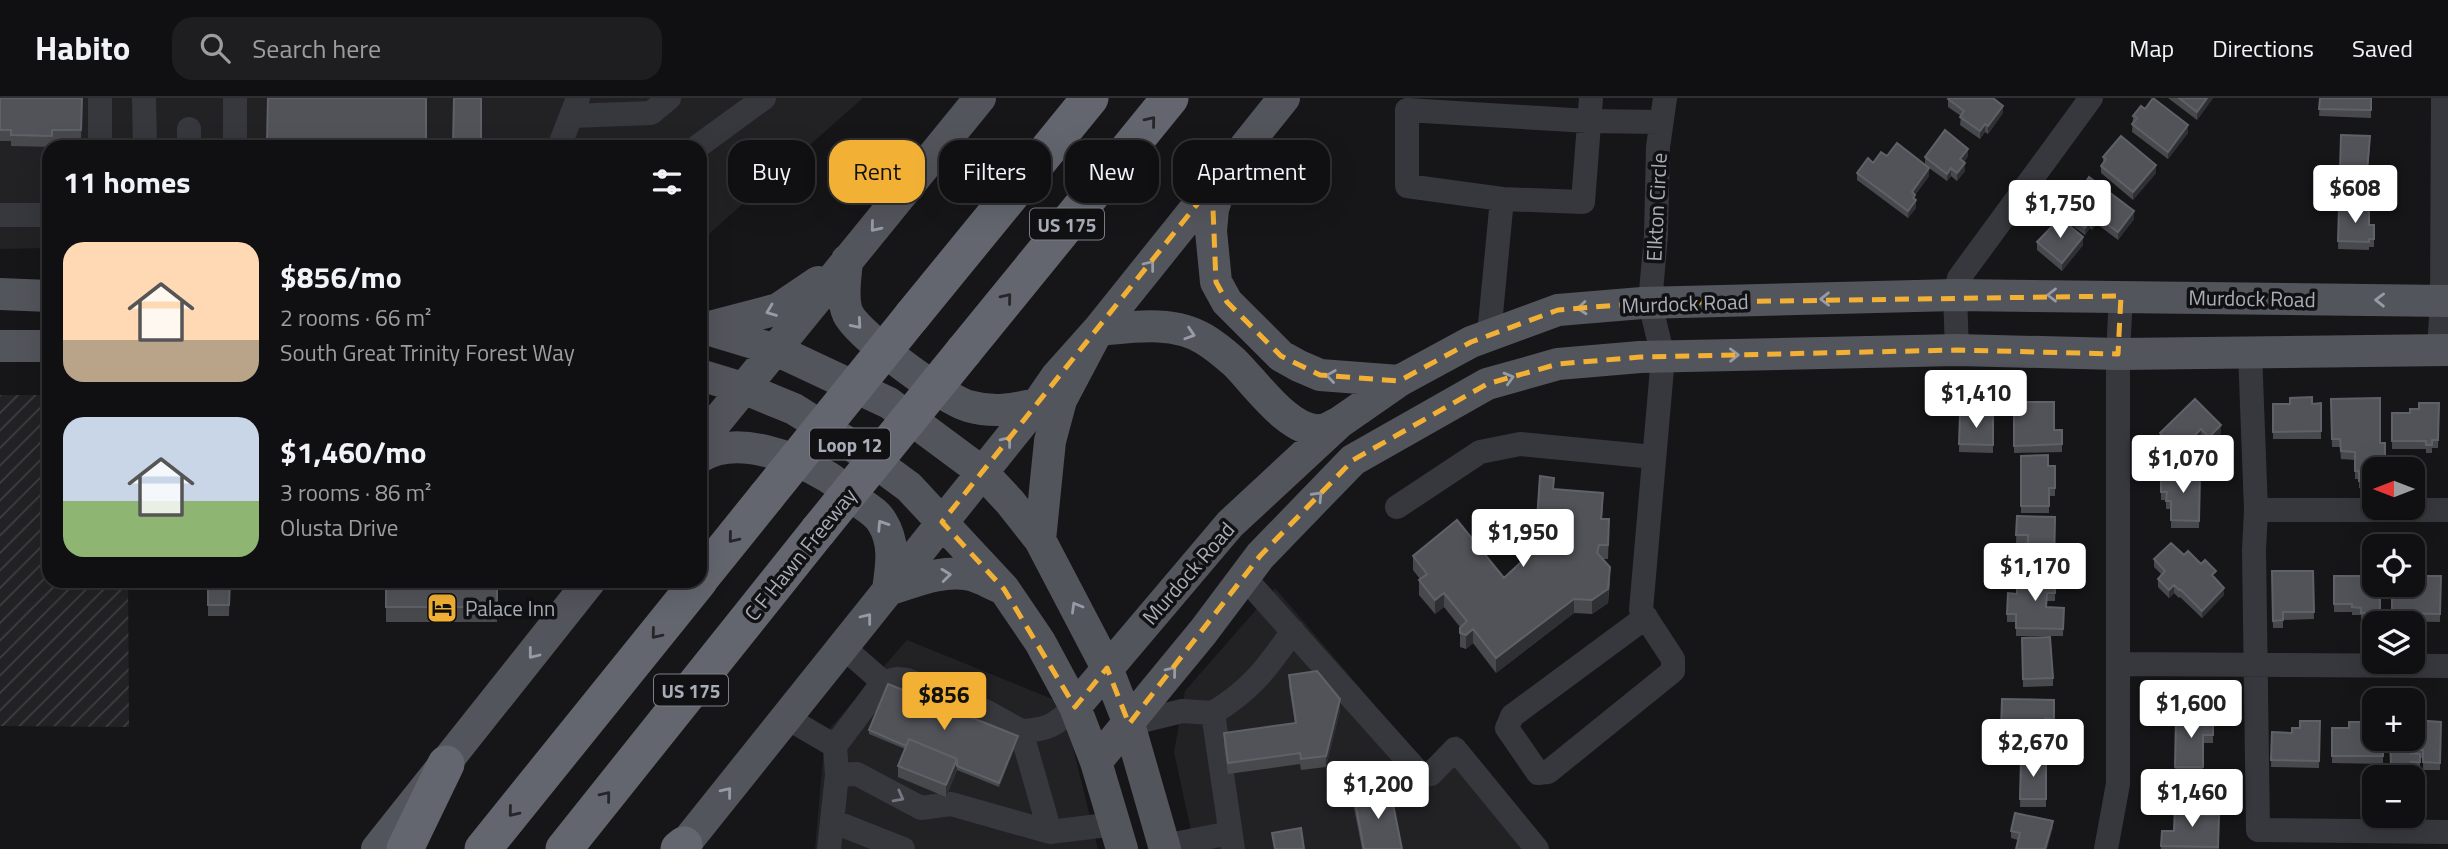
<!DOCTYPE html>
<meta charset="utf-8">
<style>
body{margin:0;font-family:"Titillium Web",sans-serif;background:#1e1e20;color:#f1f3f6;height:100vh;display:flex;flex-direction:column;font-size:26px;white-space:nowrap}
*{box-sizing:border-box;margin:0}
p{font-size:23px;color:#9c9d9f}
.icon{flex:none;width:38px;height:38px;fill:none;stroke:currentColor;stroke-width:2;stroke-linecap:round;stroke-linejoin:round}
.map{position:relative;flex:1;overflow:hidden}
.sheet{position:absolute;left:42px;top:42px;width:665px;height:448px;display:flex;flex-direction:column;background:#101012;border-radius:21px;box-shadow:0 7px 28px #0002,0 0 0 2px #303032}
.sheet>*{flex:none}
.banner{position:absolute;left:728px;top:42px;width:665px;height:63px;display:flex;gap:14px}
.needle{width:46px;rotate:270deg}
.fabs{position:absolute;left:2362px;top:359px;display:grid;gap:14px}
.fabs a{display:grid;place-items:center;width:63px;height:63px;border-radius:14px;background:#101012;box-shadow:0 7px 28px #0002,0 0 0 2px #303032;font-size:35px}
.price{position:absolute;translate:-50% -60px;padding:0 16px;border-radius:7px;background:#fff;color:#222;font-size:23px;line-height:46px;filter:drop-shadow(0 2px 4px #0008)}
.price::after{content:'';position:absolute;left:50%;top:42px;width:21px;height:16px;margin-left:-10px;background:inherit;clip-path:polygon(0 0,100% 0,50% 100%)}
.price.active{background:#f2b134;color:#111}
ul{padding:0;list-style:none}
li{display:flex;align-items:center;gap:21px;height:175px;padding:0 21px}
li span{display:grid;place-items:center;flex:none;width:196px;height:140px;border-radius:21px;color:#555}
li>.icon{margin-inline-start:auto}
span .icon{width:84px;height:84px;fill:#fffc;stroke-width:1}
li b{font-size:30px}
h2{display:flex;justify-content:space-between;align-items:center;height:84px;padding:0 21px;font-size:30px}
.tag{padding:0 24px;border-radius:21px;background:#101012;box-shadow:0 7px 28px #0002,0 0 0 2px #303032;font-size:24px;line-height:63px}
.tag.active{background:#f2b134;color:#111}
header{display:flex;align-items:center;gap:42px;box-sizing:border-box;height:98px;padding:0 35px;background:#101012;border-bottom:2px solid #303032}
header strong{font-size:33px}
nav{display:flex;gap:38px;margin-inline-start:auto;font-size:24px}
.search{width:490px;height:63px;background:#1e1e20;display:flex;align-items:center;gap:18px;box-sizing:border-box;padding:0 24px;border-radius:21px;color:#9c9d9f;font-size:26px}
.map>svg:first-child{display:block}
</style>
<header>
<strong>Habito</strong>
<div class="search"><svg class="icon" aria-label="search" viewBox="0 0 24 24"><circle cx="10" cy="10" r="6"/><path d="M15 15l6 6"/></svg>Search here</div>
<nav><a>Map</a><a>Directions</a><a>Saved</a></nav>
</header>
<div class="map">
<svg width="2448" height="751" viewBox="0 0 2448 751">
<defs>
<pattern id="industrial-furrows" width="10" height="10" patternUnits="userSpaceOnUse" patternTransform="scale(1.75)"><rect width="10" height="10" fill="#222225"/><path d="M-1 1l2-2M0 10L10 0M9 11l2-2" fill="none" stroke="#3f3f43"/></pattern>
</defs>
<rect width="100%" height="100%" fill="#161618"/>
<path fill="#222225" d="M0 0H863L702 142H700V49H49V150L0 151Z
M1275 490 1424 665 1457 637 1544 751H1195L1174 654 1185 593Z
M907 542 1062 605 1098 751H815L825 636Z"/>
<path fill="url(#industrial-furrows)" d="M0 297H49V483H128L129 629 0 628Z"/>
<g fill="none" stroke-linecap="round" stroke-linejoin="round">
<path stroke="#37383d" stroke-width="24" d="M100 0V49
M144 0 145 49
M571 18 651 15 669 0
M189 31V49
M235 49V0
M559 49 578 0
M697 49 764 0
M1502 101 1583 104 1591 0
M0 117H49
M1489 237 1502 101 1407 88V12L1588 23 1661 24
M1957 252 1955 197 1959 180 2091 0
M2439 252 2442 203 2443 0
M2250 254 2256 412H2448
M1397 409 1480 354 1520 346 1654 359
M2256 412 2254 452 2258 732 2448 734
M1244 479 1419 675 1431 676 1455 651 1537 751
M1646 519 1512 618 1507 630 1538 675 1548 674 1673 573V561L1641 512 1663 259 1650 205 1656 137 1658 49 1665 0
M2118 566 2448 568
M883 584 897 581 907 582 987 614 1021 633
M1075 609C1055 627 1048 632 1021 633L1050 734 1115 726
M1213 615C1253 590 1266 571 1293 533
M787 620 835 648 837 677 829 751
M1129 626 1182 613 1213 615 1233 751
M835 648 883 584 843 549
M837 677 857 676 921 710 951 706 1050 734
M832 723 903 751
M1164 748 1230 735
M2106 751 2118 686V256L2121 198"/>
<path stroke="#53555c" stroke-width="32" d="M1222 84 1213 111 1211 133 1216 184 1227 204 1281 258 1299 268 1320 277 1399 283
M847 162C846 178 841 201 848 216 859 238 945 301 968 308 993 315 1014 312 1038 305
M0 196 49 198
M700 229 776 252 889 305 982 374 1010 404 1040 442 1107 570 1129 626 1165 751
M706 230 778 211 818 184
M0 248H49
M700 277 743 290 794 311 856 350 909 389 1004 491 1040 544 1075 609 1096 664 1122 751
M700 344 980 0
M700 359C737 336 794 359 828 379 839 386 848 395 858 403 866 409 877 415 882 424 896 446 891 469 888 492
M1040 442 1050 343 1061 302 1098 232C1132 229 1173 222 1204 241 1214 247 1225 256 1234 264 1254 283 1289 335 1320 332 1326 332 1334 327 1340 324
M888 492C914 484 943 471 970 477 980 479 991 486 1001 490
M1075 609 1230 426 1340 324 1399 283 1471 244 1558 212 1642 205 1955 197 2448 203
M1096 664 1203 534 1260 458 1353 362 1487 286 1558 266 1640 259 1957 252 2118 256 2448 252
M377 751 590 483
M681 751 1038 305 1056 279 1098 232 1284 0"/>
<path stroke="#63666e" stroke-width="37" d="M912 218 1090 0
M964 253 1170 0
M700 481 766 399
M405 751 446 666
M483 751 699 483
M564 751 818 433
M679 751 684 747"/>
<path stroke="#63666e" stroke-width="37" d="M766 399 912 218
M818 433 964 253"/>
</g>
<path fill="#47494d" d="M0 0H82L81 43H52V49L11 48V43H0Z
M268 0H427L426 49H267Z
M2168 0H2213L2197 22Z
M2320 0H2371V20L2319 18Z
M1948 1 2003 15 1988 36 1985 34 1980 41 1960 27 1961 18 1948 9Z
M2145 11 2188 35 2168 61 2132 34 2133 18Z
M2341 37 2370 46 2367 81H2340Z
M1887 58 1925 66V59L1968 58 1964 64 1965 73 1957 83 1951 78 1947 83 1929 70V78L1915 97 1916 110 1908 120 1857 82V75Z
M2103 59 2156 75 2133 102 2101 75V68L2103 65Z
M2072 106 2134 121 2118 142 2097 126 2092 132 2090 130 2085 137 2057 116V109Z
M2339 110 2369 127H2374V149H2369V152L2338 151Z
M2037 144 2083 147 2062 173 2037 152Z
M2195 301 2221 335 2209 347 2201 339 2178 361 2160 343V335Z
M2331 301 2375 371V390H2359V381H2355V362L2341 361 2340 349H2332Z
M2014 304 2054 332H2062V354L2014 355Z
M2321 305V341H2273V306Z
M2439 305 2438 350H2432V355H2426V351H2392V315H2410Z
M1960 317 1993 318V355L1959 354Z
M2021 358 2048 368H2055V398H2049V415H2021Z
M2161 376H2200L2199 430H2171V411H2166V402H2161Z
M1554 391 1603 410 1602 421 1609 435 1608 461H1603L1610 484 1608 505 1592 516 1574 515 1496 575 1473 545 1466 551 1460 549V529L1444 509 1435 516 1419 497V482L1420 481 1413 472V458L1504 480 1535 451Z
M2017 418 2055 419 2054 476 2027 475V445H2016Z
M2184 457 2216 481 2224 497 2202 520 2180 499 2179 500 2174 495 2169 500 2158 489V481L2162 477 2154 469V461Z
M2272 473H2313L2314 521 2283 522V530H2273Z
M2055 477V503H2047L2046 509 2064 510 2063 538H2016V524H2007V516L2017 496Z
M2334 478 2380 486V524L2361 523V517H2352V514H2334Z
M2441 478 2440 524 2392 523V488H2423Z
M208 483H230L229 518H208Z
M386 483H497V524H386Z
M2022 540 2053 580V588L2023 589Z
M1289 577 1340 612 1326 669 1301 672 1300 666 1228 676 1224 646V635L1295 625 1289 588Z
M2002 601 2054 602V628H2045V634L2050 635V657H2016L2017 641H2001Z
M2176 619H2213V645H2203V677H2175Z
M2320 623 2319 670 2271 669 2272 634 2292 635Z
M2441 624 2440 672H2423V660H2420V672H2411V675L2391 674 2390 640Z
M2371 629 2383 640V666L2332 665V630Z
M869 632 1018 642 999 689 957 672 946 699 898 679V668L905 651 869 636Z
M2021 661H2046V709H2020Z
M1354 699 1402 751H1362L1354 710Z
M2201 717H2219V751H2161L2162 733H2174Z
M2053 730 2018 742 2011 740V733Z"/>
<path fill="#2f3033" d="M2207 0H2213L2197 22V14Z
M2003 8V15L1988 36V28Z
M1985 26V34L1980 41V33Z
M2188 27V35L2168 61V54Z
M1968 51V58L1960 69V61Z
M1965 65V73L1957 83V75Z
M2156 67V75L2133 102V94Z
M1929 70V78L1914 98 1915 97 1916 110 1908 120V113L1912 94Z
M1951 70V78L1947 83V76Z
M2134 113V121L2118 142V134Z
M2097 119V126L2092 132V124Z
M2090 122V130L2085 137V130Z
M2083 139V147L2062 173V165Z
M2221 327V335L2209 347V339Z
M2201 331V339L2178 361V354Z
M1610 469 1608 505 1592 516V502Z
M2174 487V495L2169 500V492Z
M2224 490V497L2202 520V513Z
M1444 495V509L1435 516V502Z
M1574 501V515L1496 575V560Z
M1473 531V545L1466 551V537Z
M1340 601V612L1326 669V658Z
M1018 638V642L999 689V685Z
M957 661V672L946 699V687Z
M2053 723V730L2047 751H2045Z"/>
<path fill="#525359" stroke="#5f6168" stroke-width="2" d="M0 0H82L81 32H52V38L11 37V32H0Z
M268 0H426V47L267 45Z
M454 0H481V49H453Z
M1949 0H1993L2003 8 1988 28 1985 26 1980 33 1960 19 1964 13 1948 1Z
M2153 0 2188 27 2168 54 2132 26 2137 20 2133 18 2141 8 2145 11Z
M2179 0H2207L2197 14Z
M2320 0H2371V12L2319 11Z
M1945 32 1968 51 1960 61 1965 65 1957 75 1951 70 1947 76 1925 59Z
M2341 37 2370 38 2367 74 2340 73Z
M2121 38 2156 67 2133 94 2101 68 2106 61 2103 59Z
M1897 45 1929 70 1912 94 1915 97 1913 100 1916 102 1908 113 1857 75 1868 60 1873 65 1881 54 1887 58Z
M2089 79 2134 113 2118 134 2097 119 2092 124 2090 122 2085 130 2057 109 2064 100 2072 106Z
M2339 110H2369V127H2374V141H2369V144L2338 143Z
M2060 120 2083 139 2062 165 2037 144Z
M2312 299V306L2321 305V333L2273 334V306H2290V300Z
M2380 300V345H2385V371H2375V382L2359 383V373H2355V354L2341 353 2340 341H2332L2331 301Z
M2195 301 2221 327 2209 339 2201 331 2178 354 2160 335Z
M2014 304H2054V332H2062V346L2014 348Z
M2419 305H2439L2438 342H2432V347H2426V343H2392V315H2410V311H2419Z
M1960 317 1993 318V347L1959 346Z
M2048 357V368H2055V390H2049V408H2021V358Z
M2161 376H2200L2199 423 2171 422V403H2166L2167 394H2161Z
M1540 378 1554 380 1553 391 1603 395 1601 421H1609L1608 447H1599L1597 455 1610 469 1608 491 1592 502 1574 501 1496 560 1473 531 1466 537 1460 535V530L1467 523 1444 495 1435 502 1419 482 1427 476 1413 458 1457 422 1504 480 1535 451Z
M2017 418 2055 419 2054 468H2027L2028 437H2016Z
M2171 445 2184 457 2188 453 2201 466 2205 462 2216 473 2212 477 2224 490 2202 513 2180 491 2179 492 2174 487 2169 492 2158 481 2165 473 2154 461Z
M2272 473H2313L2314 514H2283V522L2273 523Z
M2017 476 2055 477V495H2047L2046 509 2064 510 2063 531 2016 530V516H2007L2008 495 2017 496Z
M2334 478H2375V486H2380V516L2361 515V510L2352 509V506H2334Z
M2423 478H2441L2440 516 2392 515V488H2423Z
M208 483H230L229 507H208Z
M386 483H497V509H386Z
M2050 539 2053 580 2023 581 2022 540Z
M1317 573 1340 601 1326 658 1301 661 1300 655 1228 665 1224 635 1296 625 1289 577Z
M888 586 1018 638 999 685 957 668V661L909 641 906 648 869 632Z
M2002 601 2054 602V621L2045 620V634L2050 635V650L2016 649 2017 633H2001Z
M2176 619H2213V637H2203V669H2175Z
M2413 622 2441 624 2440 665 2423 664V652H2411V655L2420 656V664H2411V667H2391L2390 640H2413Z
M2300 623H2320L2319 663 2271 662 2272 634 2292 635V630H2300Z
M2349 624H2371V629H2375V640H2383V658H2332V630H2349Z
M909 641 957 661 946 687 898 668Z
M2021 661H2046V701H2020Z
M1390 691 1402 751H1364L1354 699Z
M2175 708 2201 709V717H2219L2218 749 2161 748 2162 733H2174Z
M2015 715 2053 723 2045 751H2016L2020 735 2011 733Z
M1301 730 1304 751H1275L1272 735Z"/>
<defs><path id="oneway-chevron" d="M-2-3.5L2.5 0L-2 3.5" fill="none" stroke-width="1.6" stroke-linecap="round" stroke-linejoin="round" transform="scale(1.75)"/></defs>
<g stroke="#26262a">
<use href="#oneway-chevron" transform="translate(1151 23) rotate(-51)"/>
<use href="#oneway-chevron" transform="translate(1007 200) rotate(-51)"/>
<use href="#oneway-chevron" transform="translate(733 440) rotate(129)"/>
<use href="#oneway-chevron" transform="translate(656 536) rotate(129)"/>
<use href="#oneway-chevron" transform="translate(606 698) rotate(-51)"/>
<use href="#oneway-chevron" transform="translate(513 714) rotate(129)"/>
</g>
<g stroke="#979ba6">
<use href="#oneway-chevron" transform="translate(875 129) rotate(129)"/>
<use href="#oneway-chevron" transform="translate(1150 167) rotate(-52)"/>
<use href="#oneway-chevron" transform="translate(2052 197) rotate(-180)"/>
<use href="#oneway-chevron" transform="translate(1825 201) rotate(179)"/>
<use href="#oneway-chevron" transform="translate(2380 202) rotate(-179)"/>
<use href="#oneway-chevron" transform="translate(1582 210) rotate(175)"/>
<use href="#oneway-chevron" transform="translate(771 213) rotate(159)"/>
<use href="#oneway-chevron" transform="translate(857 226) rotate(49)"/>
<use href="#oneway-chevron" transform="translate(1190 236) rotate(18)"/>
<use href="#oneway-chevron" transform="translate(1734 257) rotate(-1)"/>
<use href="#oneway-chevron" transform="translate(1331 278) rotate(-172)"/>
<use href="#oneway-chevron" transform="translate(1509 280) rotate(-16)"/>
<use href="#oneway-chevron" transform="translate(1007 343) rotate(-51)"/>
<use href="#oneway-chevron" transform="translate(1318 398) rotate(-46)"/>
<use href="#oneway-chevron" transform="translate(882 427) rotate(-123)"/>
<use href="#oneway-chevron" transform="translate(946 477) rotate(-6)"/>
<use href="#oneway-chevron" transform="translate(1076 509) rotate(-120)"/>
<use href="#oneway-chevron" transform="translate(867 520) rotate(-52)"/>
<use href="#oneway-chevron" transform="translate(533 556) rotate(128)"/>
<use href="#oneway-chevron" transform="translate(1172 573) rotate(-51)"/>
<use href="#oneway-chevron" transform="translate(727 694) rotate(-51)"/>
</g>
<use stroke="#757881" href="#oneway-chevron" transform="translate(899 699) rotate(28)"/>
<path fill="none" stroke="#f2b134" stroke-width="5" stroke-dasharray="14 9" stroke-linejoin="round" d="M1227 69 1213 111 1216 184 1227 204 1281 258 1320 277 1399 283 1471 244 1558 212 1642 205 2121 198 2118 256 1957 252 1640 259 1558 266 1487 286 1353 362 1260 458 1129 626 1107 570 1075 609 1004 491 942 424Z"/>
<defs>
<g id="hotel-square" transform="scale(1.575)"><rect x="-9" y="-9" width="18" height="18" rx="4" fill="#f2b134" stroke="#111113"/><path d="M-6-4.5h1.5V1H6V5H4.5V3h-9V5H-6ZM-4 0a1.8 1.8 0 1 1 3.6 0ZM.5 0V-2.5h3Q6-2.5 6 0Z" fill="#111"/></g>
</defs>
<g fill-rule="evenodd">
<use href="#hotel-square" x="442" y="510"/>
</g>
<g text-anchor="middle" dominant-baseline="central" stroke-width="7" stroke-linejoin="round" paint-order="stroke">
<g fill="#111113" stroke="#7b7e86" stroke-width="2">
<rect x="1030" y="110.5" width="74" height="31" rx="5"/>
<rect x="810" y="330.5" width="80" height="31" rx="5"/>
<rect x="654" y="576.5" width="74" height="31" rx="5"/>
</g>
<g font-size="19" font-weight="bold" fill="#a8adb8">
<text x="1067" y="126">US 175</text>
<text x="850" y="346">Loop 12</text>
<text x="691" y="592">US 175</text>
</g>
<g font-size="21" fill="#a8adb8" stroke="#111113">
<text transform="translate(1656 109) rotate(-87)">Elkton Circle</text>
<text transform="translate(2252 200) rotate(1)">Murdock Road</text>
<text transform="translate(1685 205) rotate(-2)">Murdock Road</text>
<text transform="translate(800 456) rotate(-51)">C F Hawn Freeway</text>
<text transform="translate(1188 475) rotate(-49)">Murdock Road</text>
</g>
<g font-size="21" fill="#a8adb8" stroke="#111113" text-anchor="start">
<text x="465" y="510">Palace Inn</text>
</g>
</g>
</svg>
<div class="fabs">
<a><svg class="needle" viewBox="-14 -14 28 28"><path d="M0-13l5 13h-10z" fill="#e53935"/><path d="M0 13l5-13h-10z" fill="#9c9d9f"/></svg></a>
<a><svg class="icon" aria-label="locate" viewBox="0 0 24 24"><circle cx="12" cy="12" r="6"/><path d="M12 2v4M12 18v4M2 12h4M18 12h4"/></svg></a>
<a><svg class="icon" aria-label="layers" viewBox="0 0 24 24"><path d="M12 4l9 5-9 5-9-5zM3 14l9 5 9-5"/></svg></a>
<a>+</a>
<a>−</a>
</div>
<b class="price" style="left:2355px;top:127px">$608</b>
<b class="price" style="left:2060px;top:142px">$1,750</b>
<b class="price" style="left:1976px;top:332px">$1,410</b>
<b class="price" style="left:2183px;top:397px">$1,070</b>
<b class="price" style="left:1523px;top:471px">$1,950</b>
<b class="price" style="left:2035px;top:505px">$1,170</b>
<b class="price active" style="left:944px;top:634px">$856</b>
<b class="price" style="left:2191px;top:642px">$1,600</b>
<b class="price" style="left:2033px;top:681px">$2,670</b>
<b class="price" style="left:1378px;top:723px">$1,200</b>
<b class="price" style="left:2192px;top:731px">$1,460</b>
<div class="banner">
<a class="tag">Buy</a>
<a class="tag active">Rent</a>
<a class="tag">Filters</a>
<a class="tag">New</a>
<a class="tag">Apartment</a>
</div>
<section class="sheet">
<h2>11 homes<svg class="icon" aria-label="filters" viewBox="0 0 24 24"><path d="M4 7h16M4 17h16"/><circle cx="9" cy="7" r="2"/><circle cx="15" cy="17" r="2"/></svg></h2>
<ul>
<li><span style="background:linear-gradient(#ffd9b3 70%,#b9a48a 0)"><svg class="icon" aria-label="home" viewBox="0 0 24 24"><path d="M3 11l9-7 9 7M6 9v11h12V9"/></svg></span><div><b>$856/mo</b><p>2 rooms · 66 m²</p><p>South Great Trinity Forest Way</p></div></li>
<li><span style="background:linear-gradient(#c9d6e8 60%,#8fb573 0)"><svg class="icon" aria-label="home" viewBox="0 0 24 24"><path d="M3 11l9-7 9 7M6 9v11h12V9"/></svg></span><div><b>$1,460/mo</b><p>3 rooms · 86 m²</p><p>Olusta Drive</p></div></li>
</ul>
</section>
</div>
